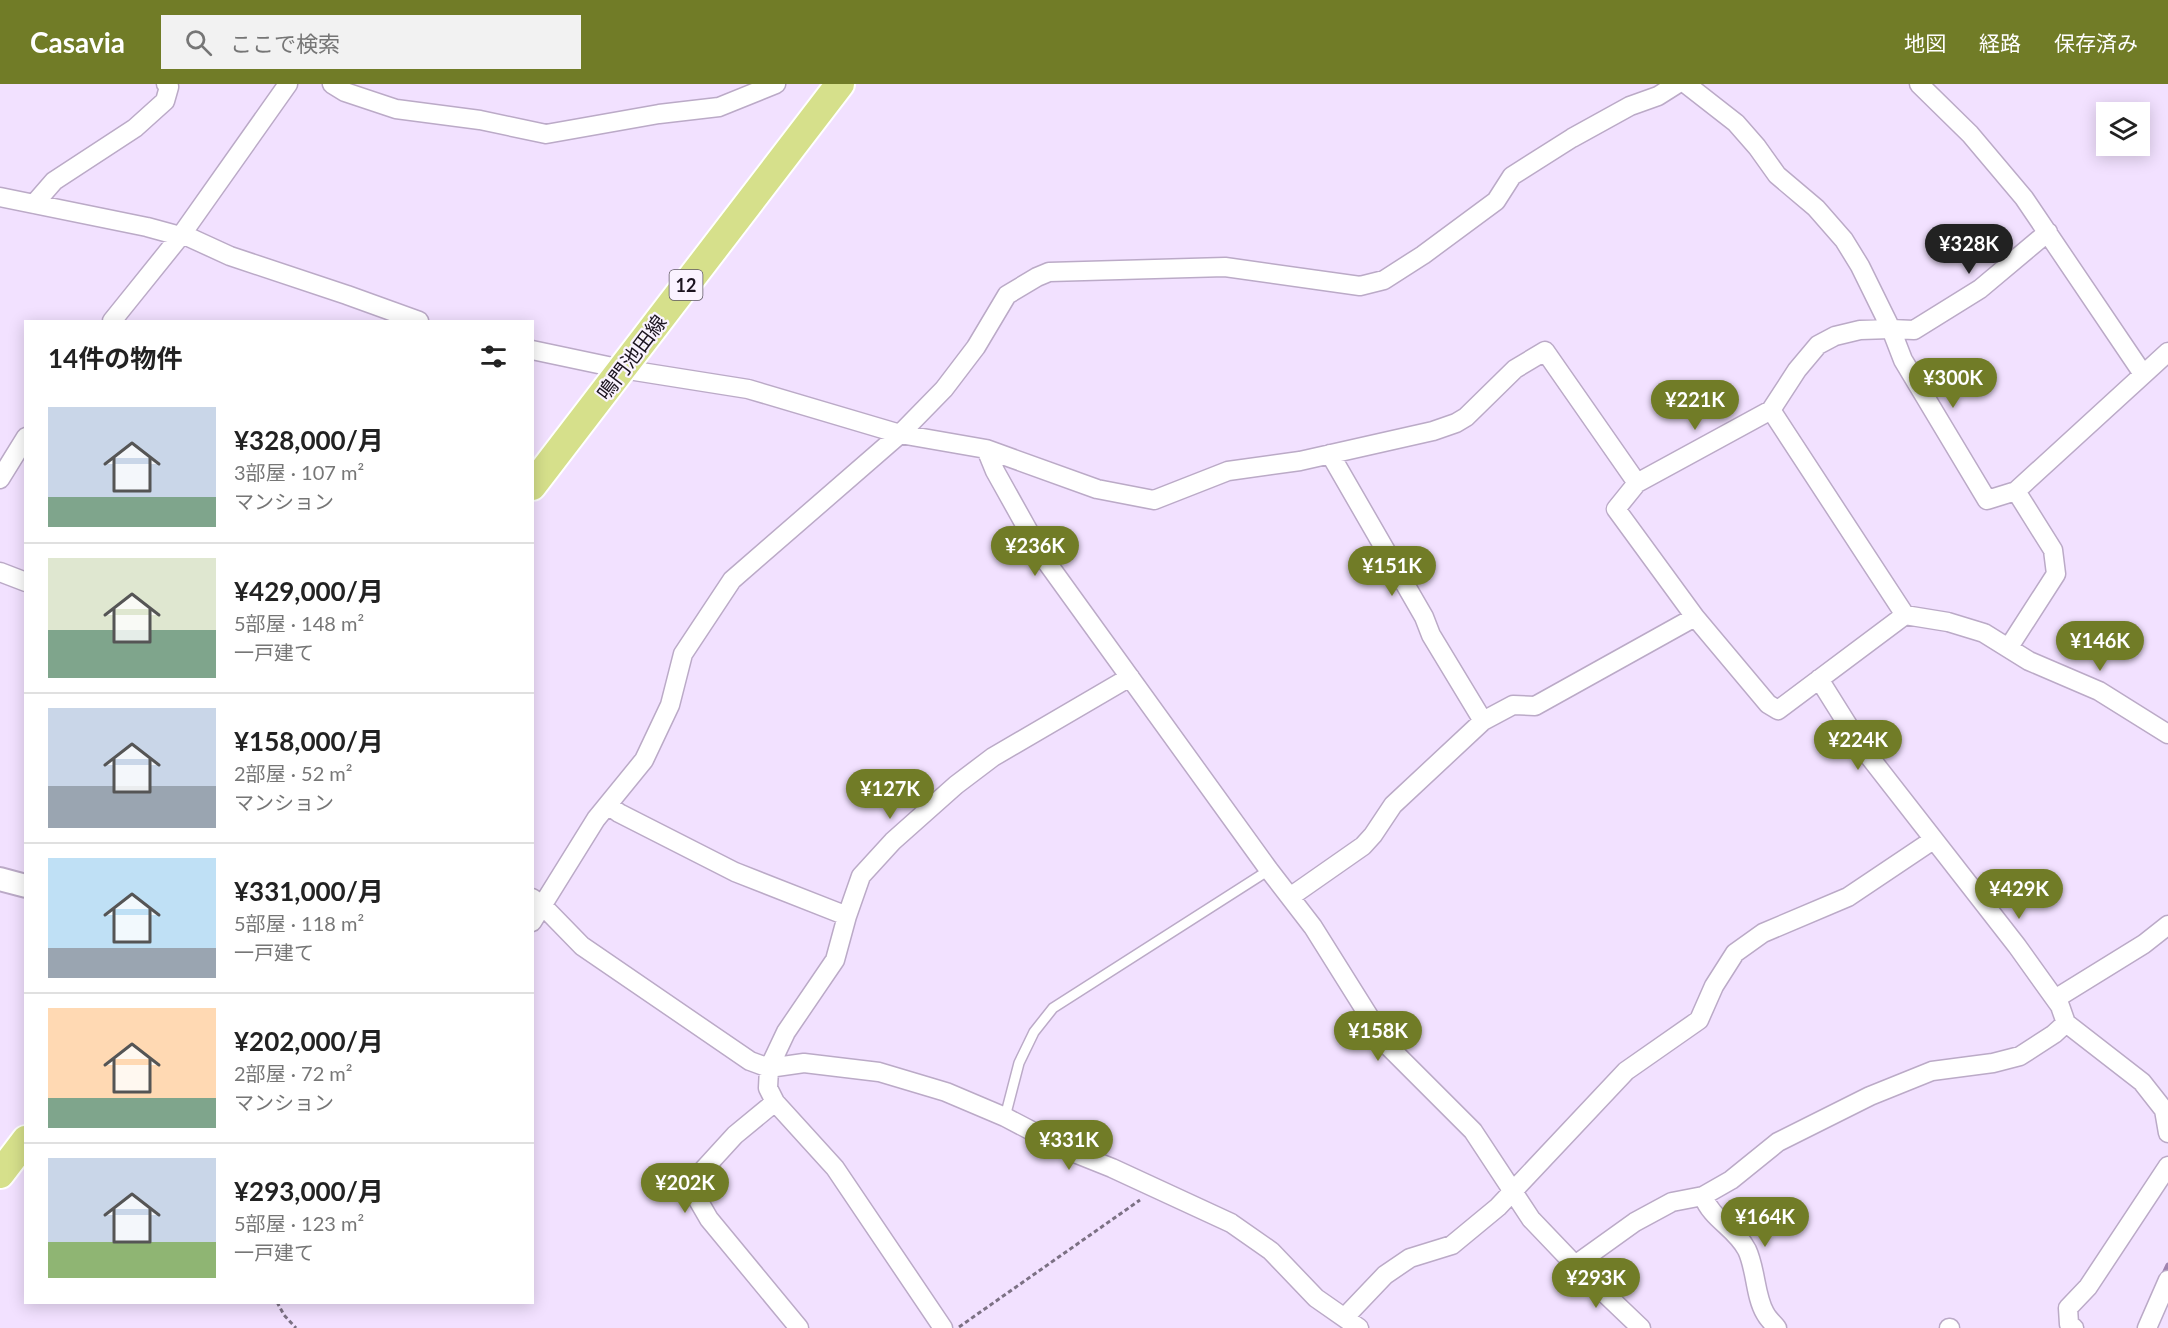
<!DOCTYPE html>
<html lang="ja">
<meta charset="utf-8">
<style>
body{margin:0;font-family:Lato,"Noto Sans JP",sans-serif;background:#f2f2f2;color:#222;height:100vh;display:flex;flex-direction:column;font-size:22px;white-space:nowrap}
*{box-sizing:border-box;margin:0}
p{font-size:20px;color:#767676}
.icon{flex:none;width:33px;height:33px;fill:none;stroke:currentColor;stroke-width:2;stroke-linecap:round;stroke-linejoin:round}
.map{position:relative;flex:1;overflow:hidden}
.side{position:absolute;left:24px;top:236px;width:510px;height:984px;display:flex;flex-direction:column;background:#fff;border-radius:0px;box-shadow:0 3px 15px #0003}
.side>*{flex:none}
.tools{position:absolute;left:2096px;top:18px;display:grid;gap:12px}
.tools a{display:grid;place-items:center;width:54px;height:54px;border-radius:0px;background:#fff;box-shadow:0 3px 15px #0003;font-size:30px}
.price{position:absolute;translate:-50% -51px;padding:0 14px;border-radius:21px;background:#717c27;color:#fff;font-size:20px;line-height:39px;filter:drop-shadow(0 2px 3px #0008)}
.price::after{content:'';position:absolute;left:50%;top:36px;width:18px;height:14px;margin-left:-9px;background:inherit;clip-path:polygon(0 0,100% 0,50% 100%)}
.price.current{background:#222;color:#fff}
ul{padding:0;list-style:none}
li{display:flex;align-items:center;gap:18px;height:150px;padding:0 24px}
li+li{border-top:2px solid #e0e0e0}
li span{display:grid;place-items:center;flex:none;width:168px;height:120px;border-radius:0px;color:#555}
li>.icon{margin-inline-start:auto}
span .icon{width:72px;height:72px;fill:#fffc;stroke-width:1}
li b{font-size:26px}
h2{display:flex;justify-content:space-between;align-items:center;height:72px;padding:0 24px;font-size:26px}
header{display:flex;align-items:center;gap:36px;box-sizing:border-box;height:84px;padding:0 30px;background:#717c27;color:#fff}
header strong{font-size:28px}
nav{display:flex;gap:33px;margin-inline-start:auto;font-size:21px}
.search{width:420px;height:54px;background:#f2f2f2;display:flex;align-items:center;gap:15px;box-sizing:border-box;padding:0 21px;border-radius:0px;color:#767676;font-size:22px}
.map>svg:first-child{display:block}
</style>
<header>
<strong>Casavia</strong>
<div class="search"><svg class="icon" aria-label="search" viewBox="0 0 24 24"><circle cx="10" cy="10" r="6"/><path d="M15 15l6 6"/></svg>ここで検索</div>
<nav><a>地図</a><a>経路</a><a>保存済み</a></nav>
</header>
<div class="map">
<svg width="2168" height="1244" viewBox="0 0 2168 1244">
<rect width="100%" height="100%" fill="#f2e1ff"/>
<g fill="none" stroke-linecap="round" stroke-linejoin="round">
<path stroke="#9f84b0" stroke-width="5" d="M2162 1194 2168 1181"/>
<g stroke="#bbaac7" stroke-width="12">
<path id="service" d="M1005 1033 1019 979 1034 948 1053 924 1269 786"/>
</g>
<g stroke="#bbaac7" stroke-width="21">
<path id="minor" d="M332 0 345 8 396 25 480 36 546 50 659 30 719 23 776 0
M1686 0 1736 39 1757 63 1777 91 1816 124 1844 156 1860 182 1891 245 1903 276 1987 416 2016 407 2168 268
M1919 0 1970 50 2024 114 2143 290
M0 113 147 143 180 152
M34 120 54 97 135 44 165 17 169 3 166 0
M182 150 230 172 347 211 419 237
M112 237 182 150 288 0
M532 266 622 285 748 305 900 350 986 365 1097 405 1154 416 1228 387 1300 377 1433 347 1456 339 1466 333 1515 285 1545 267 1637 399 1616 425 1695 533
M1771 326 1905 531
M986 365 995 387 1043 473 1269 786 1313 843 1387 961 1473 1047 1531 1135 1575 1181 1641 1244
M1330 370 1424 533 1431 551 1483 637
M0 395 26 353
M1637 399 1771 326 1797 286 1818 261 1835 252 1860 246 1891 245 1914 246 1980 205 2048 148
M0 488 26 498
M2009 563 2056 490 2053 466 2016 407
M1819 595 1861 662 2017 862 2060 922 2066 939 2142 998 2164 1026 2168 1049
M608 721 619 729 735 788 847 832
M1290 813 1363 762 1373 751 1393 721 1483 637 1513 621 1535 622 1695 533 1768 620 1778 626 1905 531 1948 538 1984 549 2029 577 2099 607 2168 650
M532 814 543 822 582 862 750 977 769 984 804 979 879 988 946 1008 1005 1033 1072 1068 1112 1084 1231 1139 1271 1167 1316 1214 1359 1244
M532 838 596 735 644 676 670 621 683 570 732 496 900 350 944 305 976 263 1007 211 1037 193 1049 188 1225 183 1360 202 1384 196 1423 171 1496 117 1512 92 1572 54 1630 22 1658 12 1677 0
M2055 915 2144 860 2168 841
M775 1018 735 1051 703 1086 698 1116 709 1135 799 1244
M1703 1112C1712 1136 1735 1143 1747 1166 1756 1185 1755 1212 1765 1229 1768 1235 1773 1239 1777 1244
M1575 1181 1635 1138 1672 1118 1703 1112 1731 1096 1778 1058 1870 1012 1932 987 1993 979 2020 972 2054 950 2066 939
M1345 1233 1385 1191 1410 1174 1452 1161 1498 1123 1626 987 1699 936 1714 902 1735 869 1763 849 1848 813 1933 756
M943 1244 835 1084 775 1018 768 1004 769 984 786 948 835 876 847 832 861 792 893 757 956 701 993 673 1130 593
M1949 1244H1950
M2074 1244 2069 1240 2068 1224 2088 1203 2168 1082
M2147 1244 2168 1196"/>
</g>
<g stroke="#bbaac7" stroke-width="26">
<path id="tertiary" d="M0 795 26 802"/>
</g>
<g stroke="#fff" stroke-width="32">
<path id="primary" d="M532 402 840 0
M0 1090 26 1056"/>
</g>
<path stroke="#7c7184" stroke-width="3" stroke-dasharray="4.5 3" stroke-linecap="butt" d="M277 1218 284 1231 296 1244
M959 1243 1140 1116"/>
<use href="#service" stroke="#fff" stroke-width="9"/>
<use href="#minor" stroke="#fff" stroke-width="18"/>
<use href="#tertiary" stroke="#fff" stroke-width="22"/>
<use href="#primary" stroke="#d6e08b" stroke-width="28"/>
</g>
<g text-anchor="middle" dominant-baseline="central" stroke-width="4.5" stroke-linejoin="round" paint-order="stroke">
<rect fill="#faf3ff" stroke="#5e5762" stroke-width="1.5" x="669.5" y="186" width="33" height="30" rx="4.5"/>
<g font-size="18" font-weight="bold" fill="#1b141f">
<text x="686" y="201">12</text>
</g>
<g font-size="20" fill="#1b141f" stroke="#faf3ff">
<text transform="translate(631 273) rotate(-53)">鳴門池田線</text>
</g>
</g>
</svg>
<div class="tools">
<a><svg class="icon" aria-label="layers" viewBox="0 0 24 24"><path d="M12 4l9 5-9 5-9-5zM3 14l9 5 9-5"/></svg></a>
</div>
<b class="price current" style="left:1969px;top:191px">¥328K</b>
<b class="price" style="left:1953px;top:325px">¥300K</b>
<b class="price" style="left:1695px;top:347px">¥221K</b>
<b class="price" style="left:1035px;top:493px">¥236K</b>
<b class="price" style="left:1392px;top:513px">¥151K</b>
<b class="price" style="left:2100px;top:588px">¥146K</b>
<b class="price" style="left:1858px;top:687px">¥224K</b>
<b class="price" style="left:890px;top:736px">¥127K</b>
<b class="price" style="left:2019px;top:836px">¥429K</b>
<b class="price" style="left:1378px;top:978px">¥158K</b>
<b class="price" style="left:1069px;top:1087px">¥331K</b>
<b class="price" style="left:685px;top:1130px">¥202K</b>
<b class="price" style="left:1765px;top:1164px">¥164K</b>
<b class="price" style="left:1596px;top:1225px">¥293K</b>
<section class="side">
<h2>14件の物件<svg class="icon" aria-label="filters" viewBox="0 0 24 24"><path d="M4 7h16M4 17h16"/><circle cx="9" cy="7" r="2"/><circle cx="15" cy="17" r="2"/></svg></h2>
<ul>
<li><span style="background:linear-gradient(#c9d6e8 75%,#7fa58c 0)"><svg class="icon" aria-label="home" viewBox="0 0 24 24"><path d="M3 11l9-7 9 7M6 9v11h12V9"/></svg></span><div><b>¥328,000/月</b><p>3部屋 · 107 m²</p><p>マンション</p></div></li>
<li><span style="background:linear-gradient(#dfe7d0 60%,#7fa58c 0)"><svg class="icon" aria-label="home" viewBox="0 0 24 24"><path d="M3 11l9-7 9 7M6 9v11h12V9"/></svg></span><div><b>¥429,000/月</b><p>5部屋 · 148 m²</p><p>一戸建て</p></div></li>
<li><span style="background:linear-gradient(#c9d6e8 65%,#9aa5b1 0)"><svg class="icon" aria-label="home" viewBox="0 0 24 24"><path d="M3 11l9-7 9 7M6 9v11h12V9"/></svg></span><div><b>¥158,000/月</b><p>2部屋 · 52 m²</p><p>マンション</p></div></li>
<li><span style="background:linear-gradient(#bfe0f5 75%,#9aa5b1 0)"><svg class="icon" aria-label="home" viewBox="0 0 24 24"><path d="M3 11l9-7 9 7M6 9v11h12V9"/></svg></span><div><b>¥331,000/月</b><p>5部屋 · 118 m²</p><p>一戸建て</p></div></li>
<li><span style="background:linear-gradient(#ffd9b3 75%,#7fa58c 0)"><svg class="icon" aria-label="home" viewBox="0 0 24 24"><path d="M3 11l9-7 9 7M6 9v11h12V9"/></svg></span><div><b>¥202,000/月</b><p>2部屋 · 72 m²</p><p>マンション</p></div></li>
<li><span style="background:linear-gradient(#c9d6e8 70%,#8fb573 0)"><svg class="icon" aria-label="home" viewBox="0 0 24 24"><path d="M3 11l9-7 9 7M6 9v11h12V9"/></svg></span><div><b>¥293,000/月</b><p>5部屋 · 123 m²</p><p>一戸建て</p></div></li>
</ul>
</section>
</div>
